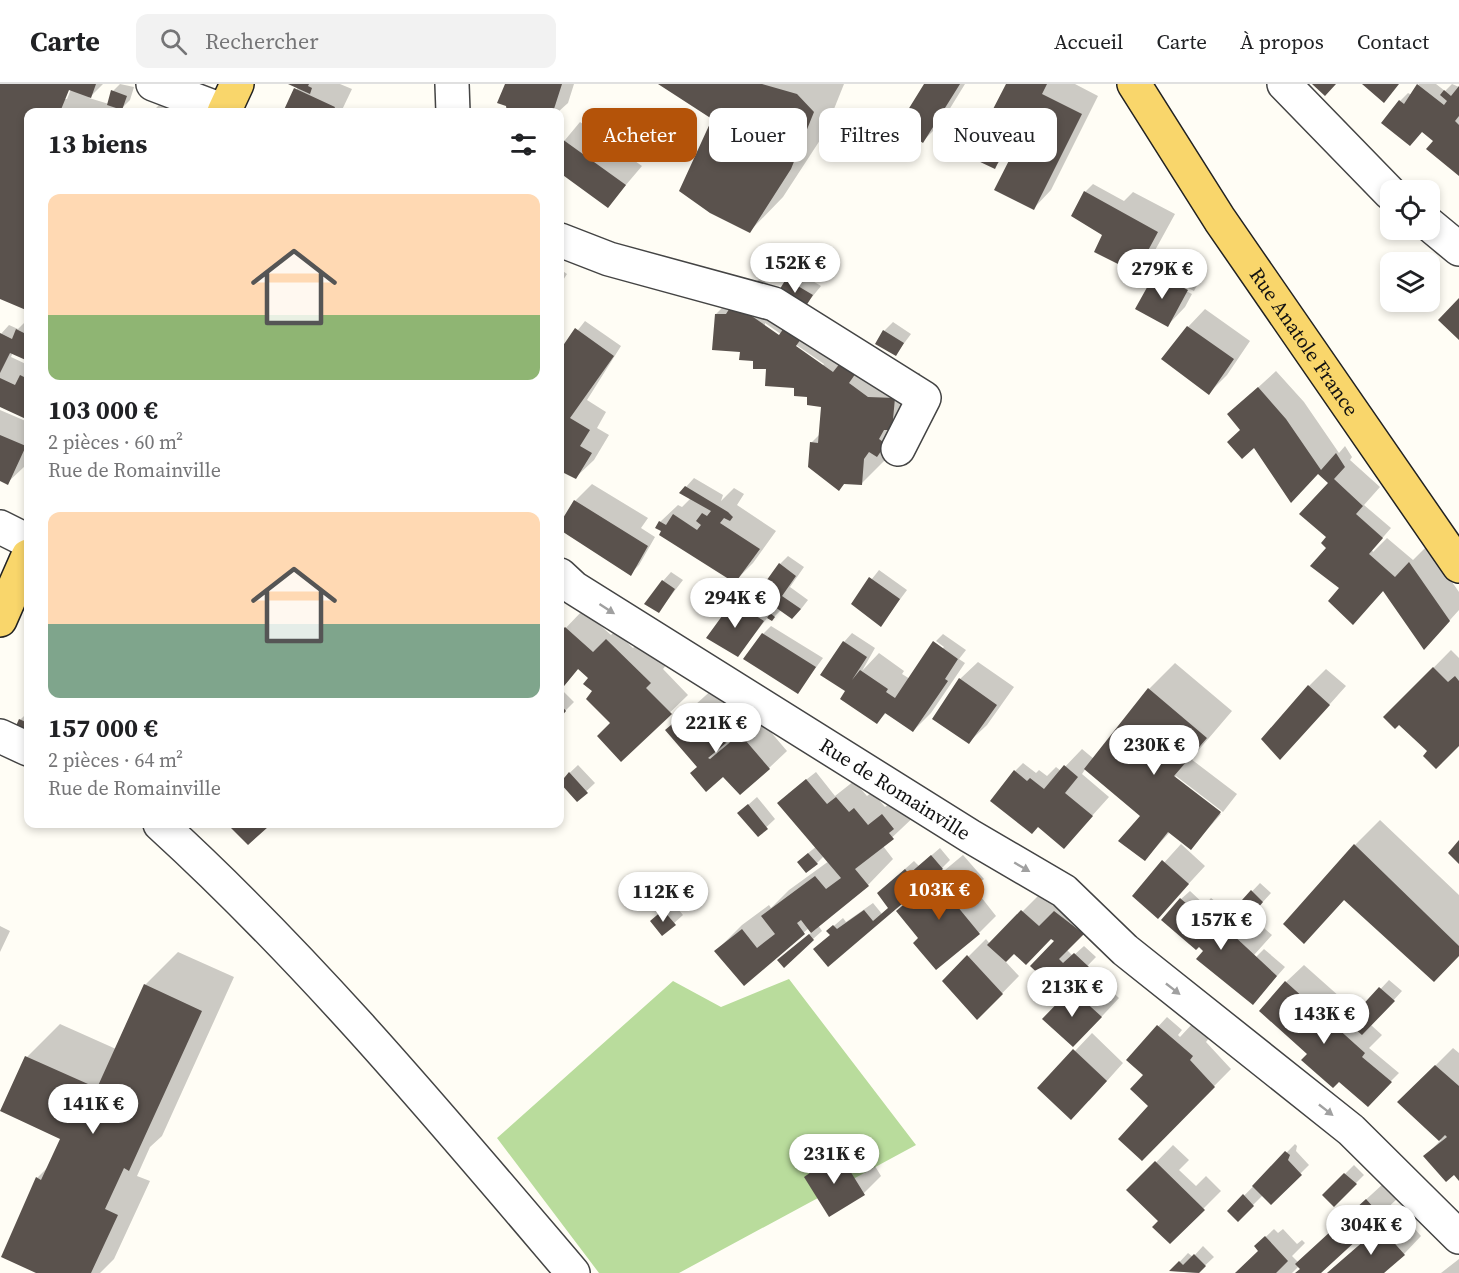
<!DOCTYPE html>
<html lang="fr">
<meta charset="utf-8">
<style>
body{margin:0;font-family:"Source Serif 4",serif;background:#f2f2f2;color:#202124;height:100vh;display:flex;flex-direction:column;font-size:22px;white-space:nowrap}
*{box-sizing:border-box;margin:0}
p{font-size:20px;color:#757577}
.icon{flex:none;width:33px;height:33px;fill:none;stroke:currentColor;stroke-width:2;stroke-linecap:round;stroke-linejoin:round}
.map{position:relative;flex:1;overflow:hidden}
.sheet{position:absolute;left:24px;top:24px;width:540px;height:720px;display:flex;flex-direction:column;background:#fff;border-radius:12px;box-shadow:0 3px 9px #0003}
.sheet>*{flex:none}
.top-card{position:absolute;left:582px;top:24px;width:570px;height:54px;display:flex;gap:12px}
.buttons{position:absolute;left:1380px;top:96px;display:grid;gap:12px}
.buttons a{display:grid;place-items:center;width:60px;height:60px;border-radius:12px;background:#fff;box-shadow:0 3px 9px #0003;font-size:30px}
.price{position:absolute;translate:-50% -51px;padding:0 14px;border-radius:21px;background:#fff;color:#222;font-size:20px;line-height:39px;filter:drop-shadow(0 2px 3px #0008)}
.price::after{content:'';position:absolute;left:50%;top:36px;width:18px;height:14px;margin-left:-9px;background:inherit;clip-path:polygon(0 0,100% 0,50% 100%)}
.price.active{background:#b45309;color:#fff}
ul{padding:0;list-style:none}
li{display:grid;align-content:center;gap:12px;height:318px;padding:0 24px}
li span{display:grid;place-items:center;height:186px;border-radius:12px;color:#555}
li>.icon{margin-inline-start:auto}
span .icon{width:108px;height:108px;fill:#fffc;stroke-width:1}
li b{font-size:26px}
h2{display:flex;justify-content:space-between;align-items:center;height:72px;padding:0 24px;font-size:26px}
.pill{padding:0 21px;border-radius:12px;background:#fff;box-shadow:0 3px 9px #0003;font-size:21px;line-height:54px}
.pill.active{background:#b45309;color:#fff}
header{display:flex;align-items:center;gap:36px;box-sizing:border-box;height:84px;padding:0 30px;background:#fff;border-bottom:2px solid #e0e0e0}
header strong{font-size:28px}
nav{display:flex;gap:33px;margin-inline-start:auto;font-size:21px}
.search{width:420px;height:54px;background:#f2f2f2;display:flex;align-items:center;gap:15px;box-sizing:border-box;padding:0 21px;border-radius:12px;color:#757577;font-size:22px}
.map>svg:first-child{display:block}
</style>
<header>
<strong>Carte</strong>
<div class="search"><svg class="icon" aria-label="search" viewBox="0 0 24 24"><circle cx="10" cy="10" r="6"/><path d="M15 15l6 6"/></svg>Rechercher</div>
<nav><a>Accueil</a><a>Carte</a><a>À propos</a><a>Contact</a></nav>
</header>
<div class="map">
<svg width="1459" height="1189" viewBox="0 0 1459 1189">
<rect width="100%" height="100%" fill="#fffdf5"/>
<path fill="#b9dc9c" d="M789 895 916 1061 679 1189H599L497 1054 673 897 721 923Z"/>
<path fill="#0003" fill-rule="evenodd" d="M0 0H70L64 15H67L73 0H103L89 14 109 20 113 7 120 0 134 3 130 16 122 24 136 28H28V221L25 224 0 213Z
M292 0H340L352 5 341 28H285L298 3Z
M506 0H574L568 19 558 28 508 26V21L499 18Z
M661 0H844L824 50 783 113 750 147 714 34Z
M926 0H965L941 39 923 57Z
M1008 0H1075L1098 12 1051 106 1034 124 1027 44 1023 43 1012 66 994 83 1000 32Z
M1419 0H1436L1445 7 1452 0 1459 3V90L1435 56 1400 17 1408 9 1412 11Z
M171 9 187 28H153V27Z
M580 38 642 82 608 122 560 87V62Z
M1093 100 1124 117 1133 108 1175 130 1153 170 1135 188 1085 108Z
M1174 173 1204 188 1194 207 1160 190V194L1192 210 1185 223 1168 241 1156 190Z
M560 185 567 190 560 201Z
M796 187 821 202 803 224 894 287 920 289 918 319 888 373 862 399H845L839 405 811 359 820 350 823 321 741 266 716 230 742 204H750L760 194 780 208ZM765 239 785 253 783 256 765 243ZM792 258 824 280 822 283 792 261Z
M1205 225 1250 257 1227 291 1209 309 1188 243Z
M26 237 28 239V275L13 268 11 273 28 281V331L26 334 0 322V251L9 241 18 245Z
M585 237 621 262 587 316 606 328 597 344 609 351 594 376 576 393 560 384V269Z
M893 238 911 250 896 270 884 247Z
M1276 287 1304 318 1339 369 1345 362 1352 373 1350 376 1380 403 1364 421 1391 444 1372 466 1373 468 1387 454 1413 476 1427 462 1459 508V526L1441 546 1384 506 1353 539 1346 498 1328 464 1330 398 1319 388 1242 345 1229 330Z
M0 326 28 338V374L25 382 7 399 0 396Z
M694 394 723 411 721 417 734 404 744 410 737 421 776 447 753 479 735 497 663 447 660 438 678 421 682 423 691 414 686 403Z
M592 400 648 434 641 444 655 453 639 481 630 490 560 444 575 417Z
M788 472 804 483 790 503 808 516 801 525 781 526 772 535 768 533 738 571 734 518 742 510 772 529 778 523 780 480Z
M879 486 907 506 881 541 853 519Z
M671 488 683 496 659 527 663 497Z
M583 526 611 551 615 547 633 564 642 555 667 580 663 585 688 611 621 676 602 598 591 594 579 584 561 605 574 618 560 632V597L563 594H560V550Z
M771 542 823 574 798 608 763 550Z
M852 549 875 564 862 587 879 569 904 587 902 590 910 595 942 565 944 563 936 557 943 550 966 566 959 575 965 579 931 629 913 647 887 628 877 638 853 600 844 558Z
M1451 566 1459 574V660L1430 667 1399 639 1385 633Z
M978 578 1014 603 987 641 969 658 960 595Z
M1175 579 1232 627 1191 675 1237 710 1223 728 1176 692 1174 694 1221 730 1191 764 1170 748 1145 775 1146 727 1086 684 1082 690 1109 713 1064 763 1015 687 1023 679 1036 689 1039 686 1047 692 1056 683 1061 687 1082 665 1094 675 1149 605Z
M1326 585 1346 602 1297 657 1309 602Z
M714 604 742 640 725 657 728 659 758 633 787 667 769 684 724 691 698 683 667 646Z
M28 628V648L23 654 20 636Z
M578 681 595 699 577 716 560 698Z
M816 688 835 712 854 697 867 712 872 708 885 723 908 705 919 728 883 762 893 775 868 801 818 841 822 847 813 855 784 882 787 868 812 848 809 844 744 900 716 867 742 841 769 821 771 824 789 806 829 777 825 771 817 779 807 770 817 762 788 710Z
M757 713 775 735 758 751 748 721Z
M1380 736 1459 811V871L1345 815 1304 858 1355 761Z
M229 740H270L248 759Z
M1181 760 1205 782 1158 833 1134 812Z
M940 764 950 776 937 789 939 791 963 771 984 795 974 804 996 832 979 849 898 827 917 809 915 807 829 881 831 850 828 847 843 834 846 838 873 819 882 830 890 823 887 801 914 777 919 782Z
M1260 799 1271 809 1250 832 1272 851 1254 871 1256 873 1264 865 1285 883 1253 919 1205 866 1181 815 1190 807 1205 821 1211 814 1228 828 1204 854 1206 856Z
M1040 810 1057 825 1073 810 1092 841 1067 866 1073 872 1084 862 1096 873 1061 909 1056 856 1052 853 1014 868 1005 877 1019 892 978 934 944 897 986 855 990 860Z
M673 819 683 831 662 850 661 829Z
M0 842 10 847 0 868Z
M178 868 234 893 162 1052 150 1063 137 1092 150 1097 114 1175 100 1189H39L37 1094 49 1082 62 1054 27 973 60 940 116 965 145 901Z
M1304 881 1358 929 1389 896 1402 907 1371 941 1382 951 1369 964 1399 989 1368 1020 1309 970 1286 898Z
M1090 888 1119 914 1091 944 1044 935Z
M1167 933 1182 946 1178 951 1180 953 1193 939 1209 954 1206 958 1231 985 1142 1075 1150 1022V985L1128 975Z
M1092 949 1123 979 1089 1017 1075 967Z
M1453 964 1459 969V1094L1455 1089 1425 1072 1441 1056 1399 1018Z
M857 1052 881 1092 864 1109 806 1093 823 1075Z
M1295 1060 1297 1062 1296 1067 1309 1081 1271 1119 1263 1111 1238 1136 1229 1127Z
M1173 1061 1189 1076 1179 1086 1196 1102 1206 1092 1221 1107 1170 1158 1160 1137 1129 1106Z
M1354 1081 1364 1091 1334 1121 1324 1111Z
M1384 1099 1398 1114 1319 1189H1298L1301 1185 1299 1182 1292 1189H1236L1260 1167 1256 1162 1274 1145 1278 1149 1283 1145 1297 1160 1302 1156 1305 1159 1292 1172 1298 1178Z
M1399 1127 1421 1152 1404 1170 1381 1189H1327Z
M1203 1162 1214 1173 1197 1189 1171 1187 1188 1169 1193 1173Z
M1459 1175V1189H1441Z"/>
<path fill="#5a524d" d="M0 0H96L91 14 69 6 60 28H28V220L26 226 0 215Z
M288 0H309L308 2 312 4 310 10Z
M505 0H562L553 28H507L506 22 497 19Z
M658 0H762L797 10 814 28 791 85 750 149 710 129 679 107 712 35Z
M924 0H960L923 59 898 42Z
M1006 0H1047L1042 10 1082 30 1034 126 994 106 1025 45 1016 42 995 85 976 76 998 33 991 29Z
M1312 0H1336L1325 12Z
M1362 0H1399L1384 19Z
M1417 0 1444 21 1447 17 1440 11 1444 6 1451 12 1459 2V32L1455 37 1459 41V92L1426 65 1433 57 1422 48 1410 62 1381 39 1399 16 1404 20Z
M294 4 335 23 333 28H283Z
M111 6 127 12 122 26 107 21Z
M562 55 626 101 608 124 560 89Z
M1084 107 1158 148 1136 189 1094 168 1102 151 1071 132Z
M1155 189 1188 206 1168 243 1135 225Z
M786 195 813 211 804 225 778 208Z
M1459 214V256L1438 236Z
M733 219 779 251 786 241 803 252 796 262 833 288 841 278 856 289 849 299 868 313 895 314 892 346H884L879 355 886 360 877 373 869 368 864 375 862 401 844 400 839 407 808 383 810 358 818 359 821 323 807 321V313L794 312V304L765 302 766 285H753V277L739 276 740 268 712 266 715 230H726Z
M1187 242 1234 275 1209 311 1161 275Z
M575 244 614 272 570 334 590 346 580 362 592 369 576 395 560 387V266Z
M16 245 28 251V277L10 269 0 289V249L12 255Z
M883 246 904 259 896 272 875 260Z
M20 291 28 295V330L26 335 0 323V294L15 301Z
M1258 303 1286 335 1321 386 1336 369 1345 383 1334 395 1363 422 1356 430 1383 454 1369 470 1395 493 1409 478 1450 537 1424 566 1383 507 1353 541 1328 517 1339 504 1310 482 1326 464 1321 459 1326 453 1299 430 1328 399 1318 390 1291 419 1254 364 1242 375 1227 358 1240 346 1227 330Z
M0 351 26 362 8 401 0 397Z
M685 402 728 428 733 433 730 437 724 434 720 439 760 465 735 499 659 451 661 447 655 444 659 437 666 441 673 430 697 446 701 441 696 437 702 429 707 432 711 427 679 409Z
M574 416 648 462 631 492 560 446V439Z
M779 479 796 492 782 512 801 525 792 535 775 523 773 526 754 514Z
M869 493 900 515 881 543 851 520Z
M662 496 675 505 659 529 644 520Z
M733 517 764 537 738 573 706 554Z
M770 529 775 533 772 537 767 534Z
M565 543 593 568 606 555 651 599 646 604 672 630 621 678 597 652 610 639 586 615 592 607 583 600 588 594 578 585 560 607V548Z
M762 549 816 583 798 610 743 575Z
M843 557 867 573 852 596 860 586 888 605 886 608 895 614 933 557 958 575 945 595 948 597 913 648 885 629 877 640 840 615 845 607 820 591Z
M1433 583 1448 598 1455 592 1459 597V662L1436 685 1423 672 1427 667 1399 641 1395 645 1383 633Z
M959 594 997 621 969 660 932 635Z
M1308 601 1330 621 1280 676 1261 655Z
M1148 604 1207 654 1174 692 1221 728 1191 766 1168 748 1145 777 1118 757 1140 732 1084 685Z
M560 620 566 627 560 634Z
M695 621 726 659 708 674 710 675 740 650 770 685 740 711 723 693 706 708 690 689 697 683 665 646Z
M19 635 28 639 23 656 12 651Z
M1064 681 1078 693 1065 709 1093 732 1064 765 1038 743 1032 750 990 717 1014 686 1027 697 1030 694 1044 705Z
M569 688 588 709 577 718 560 699Z
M806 695 827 720 836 713 849 728 854 724 868 741 882 730 894 745 889 749 894 755 855 785 869 802 811 849 801 836 797 839 805 850 744 902 714 867 742 845 757 864 775 850 761 832 815 792 826 805 841 794 777 719Z
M748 720 768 745 758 753 737 729Z
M227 740H264L268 743 248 761Z
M1459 756V780L1448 769Z
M1354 760 1459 862V872L1434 898 1344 816 1304 860 1283 840Z
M808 769 818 780 806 789 797 778Z
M931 771 943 785 828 883 813 865 830 851 826 847 833 841 837 845 864 826 873 837 888 824 877 809 905 785 909 790Z
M1162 776 1189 800 1158 835 1132 812Z
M944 787 967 814 957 822 980 850 936 886 913 859 918 854 896 827Z
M1251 806 1263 818 1246 838 1233 826Z
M1180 814 1196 828 1202 822 1277 892 1253 921 1196 875 1203 867 1199 863 1196 866 1161 836Z
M663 826 676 841 662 852 650 837Z
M1021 826 1039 842 1054 827 1084 850 1059 875 1063 879 1074 869 1089 883 1061 911 1030 882 1054 857 1051 855 1026 881 1014 870 1006 878 987 861Z
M809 850 814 856 784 884 777 876Z
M967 871 1003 910 977 936 942 897Z
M1285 897 1365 969 1362 973 1392 998 1368 1023 1339 998 1333 1004 1301 976 1307 970 1259 927Z
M144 900 202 927 129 1087 124 1084 105 1125 118 1131 91 1189H36L1 1173 36 1093 41 1096 60 1055 0 1027 25 972 97 1004Z
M1379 903 1395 917 1362 951 1347 938Z
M1071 905 1102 933 1073 963 1042 935Z
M1157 941 1193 972 1190 976 1215 1003 1142 1077 1118 1055 1148 1022 1130 1005 1143 991 1126 976Z
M1073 965 1107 997 1071 1036 1037 1004Z
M1435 981 1459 1002V1097L1454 1091 1446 1098 1423 1072 1447 1053 1445 1051 1439 1057 1397 1018Z
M1285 1067 1290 1071 1288 1076 1302 1091 1271 1121 1252 1102Z
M839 1069 865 1111 829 1133 804 1093Z
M1155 1077 1205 1126 1170 1160 1152 1143 1158 1137 1126 1106Z
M1344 1089 1357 1100 1334 1123 1322 1111Z
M1243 1110 1254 1122 1238 1138 1227 1127Z
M1366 1115 1382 1133 1321 1189H1295L1300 1185 1295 1180Z
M1380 1143 1405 1171 1384 1189H1327Z
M1265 1152 1288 1177 1276 1189H1235L1258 1167 1254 1162Z
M1194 1170 1206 1182 1199 1189 1169 1187 1179 1177 1183 1181Z"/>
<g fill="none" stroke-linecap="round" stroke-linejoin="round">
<g stroke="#444" stroke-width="36">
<g id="minor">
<path d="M153 0 224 27"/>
<path d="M452 0 453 28"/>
<path d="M1284 0 1390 109"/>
<path d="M1430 141 1459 165"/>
<path d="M560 156 609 175 774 220 924 314 898 365"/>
<path d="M0 443 28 457"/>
<path id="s1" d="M560 491 574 504 970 752 1064 807 1125 866 1351 1046 1459 1153"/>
<path d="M0 652 28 665"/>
<path d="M160 740C310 877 441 1034 573 1189"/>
</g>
</g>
<g stroke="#222" stroke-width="36">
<g id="major">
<path id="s2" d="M1134 0 1220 136 1459 482"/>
<path d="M224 28 237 0"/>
<path d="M0 536 28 472"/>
</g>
</g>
<use href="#minor" stroke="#fff" stroke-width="33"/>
<use href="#major" stroke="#f9d66b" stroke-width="33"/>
</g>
<defs><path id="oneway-solid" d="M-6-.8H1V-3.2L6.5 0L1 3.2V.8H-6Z" transform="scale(1.5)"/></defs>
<g fill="#a0a0a0">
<use href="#oneway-solid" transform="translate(607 525) rotate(33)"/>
<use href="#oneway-solid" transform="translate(1022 783) rotate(30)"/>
<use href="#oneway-solid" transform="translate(1173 905) rotate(38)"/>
<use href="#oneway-solid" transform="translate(1326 1026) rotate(38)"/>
</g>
<g text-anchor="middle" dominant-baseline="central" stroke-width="6" stroke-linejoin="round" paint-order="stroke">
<g font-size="20" fill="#111" stroke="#fff">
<text stroke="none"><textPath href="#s2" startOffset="309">Rue Anatole France</textPath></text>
<text stroke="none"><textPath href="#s1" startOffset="398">Rue de Romainville</textPath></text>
</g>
</g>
</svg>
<div class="buttons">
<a><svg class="icon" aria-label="locate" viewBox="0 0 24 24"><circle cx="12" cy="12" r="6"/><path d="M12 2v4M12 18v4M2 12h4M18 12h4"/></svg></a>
<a><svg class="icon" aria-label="layers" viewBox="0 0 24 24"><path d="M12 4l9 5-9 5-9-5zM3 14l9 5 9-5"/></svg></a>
</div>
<b class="price" style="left:795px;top:210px">152K €</b>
<b class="price" style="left:1162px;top:216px">279K €</b>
<b class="price" style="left:735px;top:545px">294K €</b>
<b class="price" style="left:716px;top:670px">221K €</b>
<b class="price" style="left:1154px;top:692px">230K €</b>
<b class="price active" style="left:939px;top:837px">103K €</b>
<b class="price" style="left:663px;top:839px">112K €</b>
<b class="price" style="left:1221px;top:867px">157K €</b>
<b class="price" style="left:1072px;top:934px">213K €</b>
<b class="price" style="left:1324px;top:961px">143K €</b>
<b class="price" style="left:93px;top:1051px">141K €</b>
<b class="price" style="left:834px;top:1101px">231K €</b>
<b class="price" style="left:1371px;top:1172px">304K €</b>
<div class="top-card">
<a class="pill active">Acheter</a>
<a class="pill">Louer</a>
<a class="pill">Filtres</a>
<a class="pill">Nouveau</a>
</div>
<section class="sheet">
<h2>13 biens<svg class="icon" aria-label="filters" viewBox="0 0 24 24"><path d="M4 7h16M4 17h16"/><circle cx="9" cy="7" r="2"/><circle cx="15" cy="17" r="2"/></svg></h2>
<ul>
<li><span style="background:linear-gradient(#ffd9b3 65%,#8fb573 0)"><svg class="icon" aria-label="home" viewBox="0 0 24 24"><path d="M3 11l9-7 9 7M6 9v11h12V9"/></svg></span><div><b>103 000 €</b><p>2 pièces · 60 m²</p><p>Rue de Romainville</p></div></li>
<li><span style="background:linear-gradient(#ffd9b3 60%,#7fa58c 0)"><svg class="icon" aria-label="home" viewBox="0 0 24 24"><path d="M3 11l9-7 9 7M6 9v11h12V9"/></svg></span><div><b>157 000 €</b><p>2 pièces · 64 m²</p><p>Rue de Romainville</p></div></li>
</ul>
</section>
</div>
